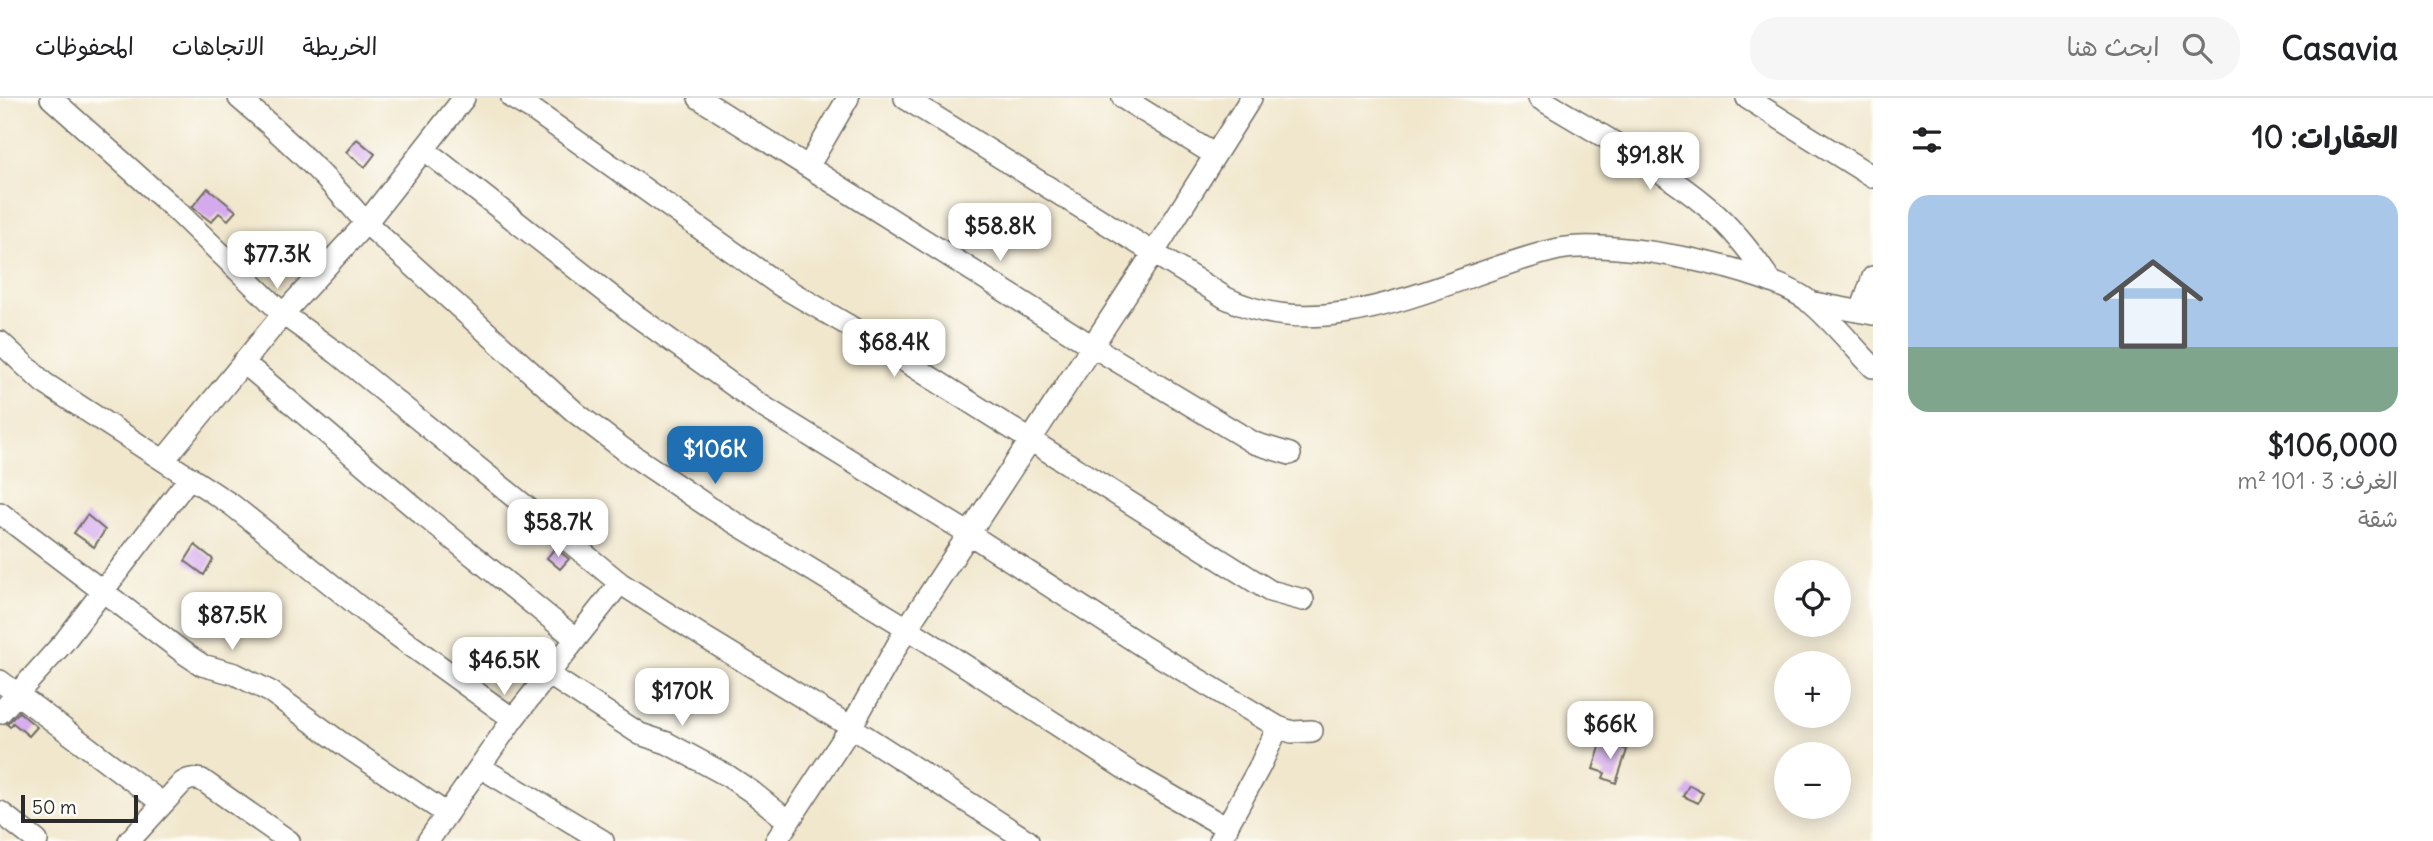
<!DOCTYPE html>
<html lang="ar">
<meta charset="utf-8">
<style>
body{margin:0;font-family:Delius,"Playpen Sans Arabic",sans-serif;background:#f6f6f6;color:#202124;direction:rtl;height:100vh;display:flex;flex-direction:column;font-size:26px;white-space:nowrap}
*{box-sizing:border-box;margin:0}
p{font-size:23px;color:#757577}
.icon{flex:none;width:38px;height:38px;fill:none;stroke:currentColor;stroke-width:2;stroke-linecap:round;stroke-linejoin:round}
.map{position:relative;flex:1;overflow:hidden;direction:ltr}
.sheet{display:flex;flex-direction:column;background:#fff;width:560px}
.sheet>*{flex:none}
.tools{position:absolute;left:1774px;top:462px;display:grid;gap:14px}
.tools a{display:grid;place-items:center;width:77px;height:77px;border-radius:50%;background:#fff;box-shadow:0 4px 18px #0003;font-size:35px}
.scale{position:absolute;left:21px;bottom:18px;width:117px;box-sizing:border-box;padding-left:7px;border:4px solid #2b2b2b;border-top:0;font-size:19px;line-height:24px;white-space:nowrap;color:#2b2b2b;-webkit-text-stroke:5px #fdfcf7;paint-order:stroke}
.price{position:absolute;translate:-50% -60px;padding:0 16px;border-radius:14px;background:#fff;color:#222;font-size:23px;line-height:46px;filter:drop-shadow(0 2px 4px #0008)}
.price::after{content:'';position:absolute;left:50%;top:42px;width:21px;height:16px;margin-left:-10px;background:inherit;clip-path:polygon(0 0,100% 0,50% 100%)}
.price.selected{background:#1f6fb2;color:#fff}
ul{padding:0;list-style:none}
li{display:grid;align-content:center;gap:14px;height:371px;padding:0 35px}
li+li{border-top:2px solid #e0e0e0}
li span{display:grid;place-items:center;height:217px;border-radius:21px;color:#555}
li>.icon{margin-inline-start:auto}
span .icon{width:126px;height:126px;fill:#fffc;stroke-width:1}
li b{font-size:30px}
h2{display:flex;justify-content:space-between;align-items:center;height:84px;padding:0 35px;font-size:30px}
header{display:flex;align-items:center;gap:42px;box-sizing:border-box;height:98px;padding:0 35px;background:#fff;border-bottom:2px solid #e0e0e0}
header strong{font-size:33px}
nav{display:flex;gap:38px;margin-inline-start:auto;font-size:24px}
.search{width:490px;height:63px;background:#f6f6f6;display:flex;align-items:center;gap:18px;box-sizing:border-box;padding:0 24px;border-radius:28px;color:#757577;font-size:26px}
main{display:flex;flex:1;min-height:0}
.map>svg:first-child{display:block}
</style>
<header>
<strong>Casavia</strong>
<div class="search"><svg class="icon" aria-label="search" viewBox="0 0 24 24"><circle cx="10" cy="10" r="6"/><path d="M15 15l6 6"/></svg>ابحث هنا</div>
<nav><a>الخريطة</a><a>الاتجاهات</a><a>المحفوظات</a></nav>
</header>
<main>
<section class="sheet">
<h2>العقارات: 10<svg class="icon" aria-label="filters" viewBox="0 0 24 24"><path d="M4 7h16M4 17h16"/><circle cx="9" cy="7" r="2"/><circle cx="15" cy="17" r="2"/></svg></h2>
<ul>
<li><span style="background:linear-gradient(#a9c7e8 70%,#7fa58c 0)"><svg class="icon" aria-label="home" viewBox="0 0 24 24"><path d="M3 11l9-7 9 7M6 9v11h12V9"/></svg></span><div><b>$106,000</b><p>الغرف: 3 · 101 m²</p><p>شقة</p></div></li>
</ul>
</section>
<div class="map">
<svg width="1873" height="743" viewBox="0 0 1873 743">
<rect width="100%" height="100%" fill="#fdfcf7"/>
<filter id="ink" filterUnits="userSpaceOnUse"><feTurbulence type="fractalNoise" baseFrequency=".0143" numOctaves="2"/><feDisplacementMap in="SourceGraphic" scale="14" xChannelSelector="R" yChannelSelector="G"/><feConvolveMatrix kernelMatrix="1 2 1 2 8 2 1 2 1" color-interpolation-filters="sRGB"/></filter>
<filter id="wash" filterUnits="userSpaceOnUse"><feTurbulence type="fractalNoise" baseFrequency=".00686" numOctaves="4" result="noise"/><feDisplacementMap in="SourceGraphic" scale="28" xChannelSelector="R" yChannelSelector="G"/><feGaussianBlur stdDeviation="1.57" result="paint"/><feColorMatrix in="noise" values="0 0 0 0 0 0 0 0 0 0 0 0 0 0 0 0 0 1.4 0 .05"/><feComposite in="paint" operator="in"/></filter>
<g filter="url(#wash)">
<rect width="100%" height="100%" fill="#f1e7cd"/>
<g id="blocks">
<path fill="#d5a9ee" d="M357 41 375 56 365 69 346 54Z
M208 90 236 113 228 122 219 115 211 124 192 109Z
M87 417 105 432 94 449 74 435Z
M195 447 213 461 204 477 185 463Z
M555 450 569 461 560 471 547 460Z
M19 614 37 629 29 638 13 625 10 629 7 626Z
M1602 643 1627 652 1616 685 1603 680 1605 675 1593 671Z
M1689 687 1703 694 1698 705 1683 698Z"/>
</g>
</g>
<g filter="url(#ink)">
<use href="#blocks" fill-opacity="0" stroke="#706d64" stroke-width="2"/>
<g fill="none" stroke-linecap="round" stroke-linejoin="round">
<g stroke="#706d64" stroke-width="24">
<path id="minor" d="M51 0 177 113 283 216 338 256 620 485 704 539 851 629 1028 743
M239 0C285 39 327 79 366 125L576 315 626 353 709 409 907 530 1133 676 1227 730
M512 0 536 14 781 188 846 226 1270 493 1303 502
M699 0 1092 248 1254 345 1290 356
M905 0 1226 200C1333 253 1455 174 1559 151 1612 140 1768 170 1810 204 1833 223 1852 248 1873 269
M1123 0 1215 57
M1539 0C1597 35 1659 68 1711 112 1734 132 1753 157 1770 182
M1747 0 1873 79
M425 52 634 216 762 308 968 435 1144 549 1278 629 1292 634 1312 633
M808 69 848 0
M1809 204 1873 216
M1861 213 1873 179
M0 244 44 285 232 407 377 523 513 621
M243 264 422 416 576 541
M164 362 283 216 366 125 464 0
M0 415 184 555 202 567 235 576 271 594 344 647 447 716
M548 576 640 636 667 645 728 678 752 694 788 723
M0 583 162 705
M0 615 64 544 190 379
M480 669 603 743
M0 714 37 743
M129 743 182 685C189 680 194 680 202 682L289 743
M428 743 513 621 620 485
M776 743 851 629 907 530 1154 154 1251 0
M1219 743 1260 668 1278 629"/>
</g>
<use href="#minor" stroke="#fff" stroke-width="21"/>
</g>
</g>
</svg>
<div class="tools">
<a><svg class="icon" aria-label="locate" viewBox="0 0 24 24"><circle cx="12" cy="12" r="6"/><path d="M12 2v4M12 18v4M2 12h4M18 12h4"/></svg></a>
<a>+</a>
<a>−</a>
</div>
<div class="scale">50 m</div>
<b class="price" style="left:1650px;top:94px">$91.8K</b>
<b class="price" style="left:1000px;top:165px">$58.8K</b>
<b class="price" style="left:277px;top:193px">$77.3K</b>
<b class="price" style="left:894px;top:281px">$68.4K</b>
<b class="price selected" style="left:715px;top:388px">$106K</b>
<b class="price" style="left:558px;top:461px">$58.7K</b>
<b class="price" style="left:232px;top:554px">$87.5K</b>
<b class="price" style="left:504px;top:599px">$46.5K</b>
<b class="price" style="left:682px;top:630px">$170K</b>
<b class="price" style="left:1610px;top:663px">$66K</b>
</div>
</main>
